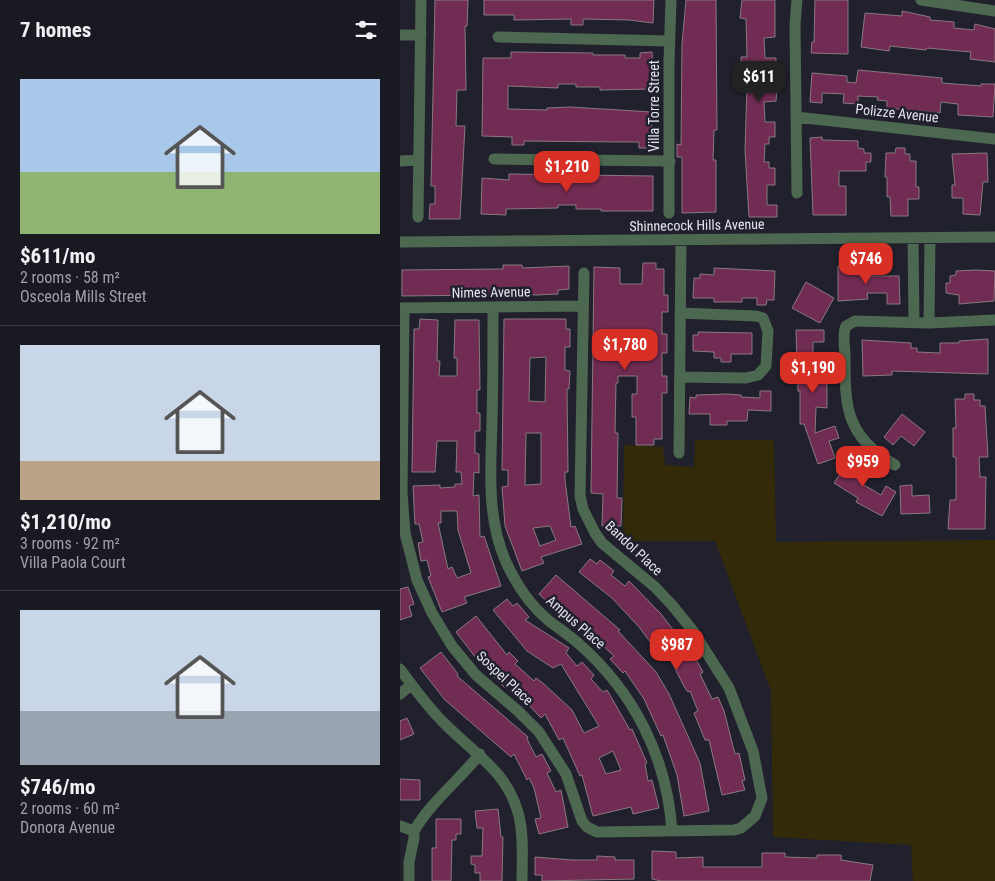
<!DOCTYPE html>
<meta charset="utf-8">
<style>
body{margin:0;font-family:"Roboto Condensed",sans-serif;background:#26262f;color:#f1f3f6;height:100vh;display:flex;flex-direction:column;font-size:19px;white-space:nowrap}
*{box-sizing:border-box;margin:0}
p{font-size:16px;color:#9fa0a5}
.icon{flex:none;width:28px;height:28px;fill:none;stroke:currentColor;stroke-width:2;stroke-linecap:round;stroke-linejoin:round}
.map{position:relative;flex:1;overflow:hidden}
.side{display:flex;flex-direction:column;background:#191922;width:400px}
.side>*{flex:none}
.price{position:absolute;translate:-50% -42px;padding:0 11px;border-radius:10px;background:#d93025;color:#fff;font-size:16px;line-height:32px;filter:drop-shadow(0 1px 2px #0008)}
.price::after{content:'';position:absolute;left:50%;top:30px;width:15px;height:11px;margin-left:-8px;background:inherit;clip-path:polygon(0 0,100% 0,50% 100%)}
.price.on{background:#222;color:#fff}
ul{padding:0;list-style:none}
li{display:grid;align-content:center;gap:10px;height:265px;padding:0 20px}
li+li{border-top:1px solid #373840}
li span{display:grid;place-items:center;height:155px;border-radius:0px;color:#555}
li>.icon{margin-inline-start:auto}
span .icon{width:90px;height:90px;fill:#fffc;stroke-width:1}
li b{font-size:21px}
h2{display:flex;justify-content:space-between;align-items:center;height:60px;padding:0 20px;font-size:21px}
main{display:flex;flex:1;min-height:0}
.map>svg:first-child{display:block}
</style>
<main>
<section class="side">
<h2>7 homes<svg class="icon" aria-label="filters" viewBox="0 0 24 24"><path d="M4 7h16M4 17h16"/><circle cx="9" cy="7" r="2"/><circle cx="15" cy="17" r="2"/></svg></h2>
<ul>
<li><span style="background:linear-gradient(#a9c7e8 60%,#8fb573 0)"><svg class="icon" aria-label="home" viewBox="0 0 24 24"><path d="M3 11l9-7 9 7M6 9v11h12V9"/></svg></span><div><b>$611/mo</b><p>2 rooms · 58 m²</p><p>Osceola Mills Street</p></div></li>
<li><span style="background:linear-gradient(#c9d6e8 75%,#b9a48a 0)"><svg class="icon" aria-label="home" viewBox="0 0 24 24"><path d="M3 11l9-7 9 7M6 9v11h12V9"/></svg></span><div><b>$1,210/mo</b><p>3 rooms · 92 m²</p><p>Villa Paola Court</p></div></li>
<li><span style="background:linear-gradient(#c9d6e8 65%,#9aa5b1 0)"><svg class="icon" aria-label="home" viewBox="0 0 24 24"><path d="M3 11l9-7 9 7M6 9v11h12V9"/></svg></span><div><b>$746/mo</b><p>2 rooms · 60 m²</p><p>Donora Avenue</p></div></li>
</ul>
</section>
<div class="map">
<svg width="595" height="881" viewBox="0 0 595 881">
<rect width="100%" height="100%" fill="#21212e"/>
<path fill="#322a08" d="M295 440H374L376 542 595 540V881H513L511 845 373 837 371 691 315 541H223L224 445 263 447 265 465 294 467Z"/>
<path fill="#702c52" stroke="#8a7880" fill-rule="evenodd" d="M35 0H68L67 26H65L66 90H57L56 126H65L60 219H29L30 204H35V186H31Z
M84 0H254L253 23 229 20 183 19V25H171V19L114 20V15H84Z
M286 0H316L317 130H314L313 160H316V212L282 213V157H277V144L281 145 282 44Z
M342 0H375V37L364 38 365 58H376L375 75H378L376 101 364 102 365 122H375V137H369V144H365L364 162H369V168H375V185H367V205H377V217H349L345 150 347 86H341V57H347L346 19 340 18Z
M415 0H448V54L411 53 412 42H414Z
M502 11 530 17V20L554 22V28L574 30 575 24 595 29V62L570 59 571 52 527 48 526 50 490 46 489 51 461 47 465 13 502 16Z
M111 52 193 53V55H225V58H240V53L252 52 253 89 200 90V87H176V84H158V88L108 86V109L147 110V108L170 107 252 112 251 148H239V142H221L124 141V145H112V137L82 136 83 58H111Z
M458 70 542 78V83L581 86V84H595L593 117 558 115V104L541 102 540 113 487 108V101L477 100 478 97 458 96V104L443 103 444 94 422 93V103L410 102 412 73 447 76V82L456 83Z
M422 137V140L458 141V148L464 149V153H471V162H466V171H439V186H446V215H413L410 138Z
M496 148H505V154H510V161H516V187H519V199H508V216H491L490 197H487V177H485L486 153H495Z
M587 153 588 182H583L580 215 563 214V198H552V185H555L552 154Z
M109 174 253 176V211H201V209H176V205H158V208L106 209V215L81 214 82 178 109 180Z
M243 263H256V269H264V295H268V312H262V334H267V353H262V376H267V393H262V439H254V445H236V417H232V394H237V376H218V383H216L215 433H218L217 498H222L221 526H202L203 494 191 493 194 267 220 268V284H242Z
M103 265H122V268L169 266V289L158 290V294L136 295 91 292V295L2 296V270L103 269Z
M438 266H467V276H499L500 304H487V293H467L468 299 438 301Z
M314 268 375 271 374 300H367L366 305H357V298H342V302H314V298H293L294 278H300V274L314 275Z
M575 270 595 271 594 301 559 304V295L546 293V283H550V276L556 275V271Z
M406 282 434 298 420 323 392 308Z
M20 319 38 320 37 361H40L39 376H57V358H54L55 320H79L80 390H77V413H80V431H75V453L79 454V473L74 472 73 496 79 495 80 537 84 536 101 586 64 597 67 603 42 612 28 577 31 576 27 560 21 561 18 543 23 542 19 524H15L13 486 40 485V488L55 487V484H62L61 472H56L57 441H37L35 472H12L14 329H19ZM41 511H57L58 530 71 573 57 578 52 567 48 569 38 523H41Z
M104 319H166V329H170V347H165V370L170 371 169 389H167L168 472H165V480L171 527 175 526 182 544 141 557 144 563 122 571 105 526 102 487 108 486V470H102ZM146 357 145 402 129 401 130 358ZM126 433H141V484L125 485ZM150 526 156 540 140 546 133 528Z
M396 330H424V342H413V363H416L419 376H427V408L416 407 415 433 435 426 439 438 429 441 435 458 418 464 404 424H400V391H398Z
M298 332 352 333V354H331V362H321V358H314V352L293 351V335H298Z
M588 339V374L492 371V375L463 376 462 340 511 343V348H517V352L540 353V343H559V341Z
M360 391H371V411L348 410 347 421H327V425H310V414H289L290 397 296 398V395L327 394 341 395V397L360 398Z
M565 394H574V400H580V406H585L588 457H579L580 477H586L585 529H548L550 500H556V457H553V428H556L555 399H565Z
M502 414 525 432 514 446 501 436 493 445 484 437Z
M449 463 455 467 458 463 471 471 462 484 481 495 486 486 496 492 482 516 456 502 458 498 434 483 440 474 436 472 441 464 446 467Z
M512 485V496L529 495 530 513 501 514 500 486Z
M190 559 197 564 200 560 214 571 211 575 225 586 229 581 261 614 277 635 289 658 294 656 303 672 300 674 312 699 318 697 324 711 335 754 339 753 345 780 342 781 345 790 322 795 309 740H305L294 713 298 711 290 691 288 692 285 688 268 655 263 659 239 627 212 598 179 572Z
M156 575 220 630 218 631 256 672 269 694 300 763 309 811 284 816 277 775 263 735 261 736 244 699 225 671 223 673 210 659 214 656 197 640 194 642 170 619 168 621 139 594Z
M8 587 14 604 9 606 12 616 0 620V589Z
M107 599 113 606 117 603 129 617 125 620 169 648 166 653 177 666 182 662 194 675 191 679 203 692 207 690 230 730 232 729 247 763 245 764 248 781 252 780 259 808 233 814 231 807 193 816 182 775 180 776 163 738 159 740 145 714 141 718 109 684 105 688 92 675 95 671 82 660 79 662 56 632 76 616 107 655 109 652 118 661 115 664 134 681 136 678 144 684 172 710 184 733 199 726 161 664 153 668 127 651 93 610ZM213 751 221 770 206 774 199 758Z
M41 652 58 674 57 676 128 737 127 739 136 757 142 754 151 771 147 773 156 792 161 790 168 827 139 834 135 819 141 818 134 788 129 778 127 780 114 754 111 757 45 700 20 668Z
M7 718 14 734 0 740V721Z
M0 779 20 780V800H0Z
M98 809 101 837H103L102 881H80V873H75V865L71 864V856H82L83 828H77L75 811Z
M36 819H61V834H56V840H52L51 881H32V848H36Z
M252 851 276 852V858L303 857V867H362V853H385V857L417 858V855H441V860L473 865 470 881H261L252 879Z
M197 856 215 857V860H234V879L142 881V875H135V857L172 860H197Z"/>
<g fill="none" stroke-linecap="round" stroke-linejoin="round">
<path stroke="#4d6850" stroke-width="11" d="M521 0 595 11
M0 35H21
M98 37 269 41
M396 117 595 139
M94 159 270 161
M0 161 19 160
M397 193 395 24 397 0
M269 213V62L271 0
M18 217 21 0
M513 238 514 323
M0 242 595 237
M93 307C93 345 93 383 92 421 91 468 86 517 106 562 116 584 130 605 148 620 158 628 169 635 178 643 234 692 267 757 272 831
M0 308 183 306
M4 308 2 493 5 533 17 580 32 613 52 646 76 675 118 711 139 732 166 774 182 821 187 827 197 832 334 830 341 828 355 816 362 798 353 751 329 688 293 631 272 605 255 587 202 543 195 533 183 509 180 496 184 273
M529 323 530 238
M280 377 346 378 358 375 366 366 368 331 363 318 356 316 280 313
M279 453 281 241
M495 465C446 435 445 410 445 356 445 347 442 334 446 326L455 321 529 323 595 320
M0 669C14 688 28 708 46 725 76 755 108 772 119 816 124 837 122 860 122 881
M0 694 11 685
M0 826 14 831
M14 831C31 802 59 780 80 754
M9 881V862L14 838V831"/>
</g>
<g text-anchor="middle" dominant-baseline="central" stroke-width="5" stroke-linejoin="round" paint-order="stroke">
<g font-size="14" fill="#e3e4ed" stroke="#21212e">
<text transform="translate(254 106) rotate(-90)">Villa Torre Street</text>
<text transform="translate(497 113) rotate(6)">Polizze Avenue</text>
<text transform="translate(297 225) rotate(-1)">Shinnecock Hills Avenue</text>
<text transform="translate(91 292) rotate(-1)">Nimes Avenue</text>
<text transform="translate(234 548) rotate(43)">Bandol Place</text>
<text transform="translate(176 622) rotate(41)">Ampus Place</text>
<text transform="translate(105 678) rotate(43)">Sospel Place</text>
</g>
</g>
</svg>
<b class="price on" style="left:359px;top:103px">$611</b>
<b class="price" style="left:167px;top:193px">$1,210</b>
<b class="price" style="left:466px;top:285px">$746</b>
<b class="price" style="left:225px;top:371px">$1,780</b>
<b class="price" style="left:413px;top:394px">$1,190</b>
<b class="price" style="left:463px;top:488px">$959</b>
<b class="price" style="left:277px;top:671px">$987</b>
</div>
</main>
